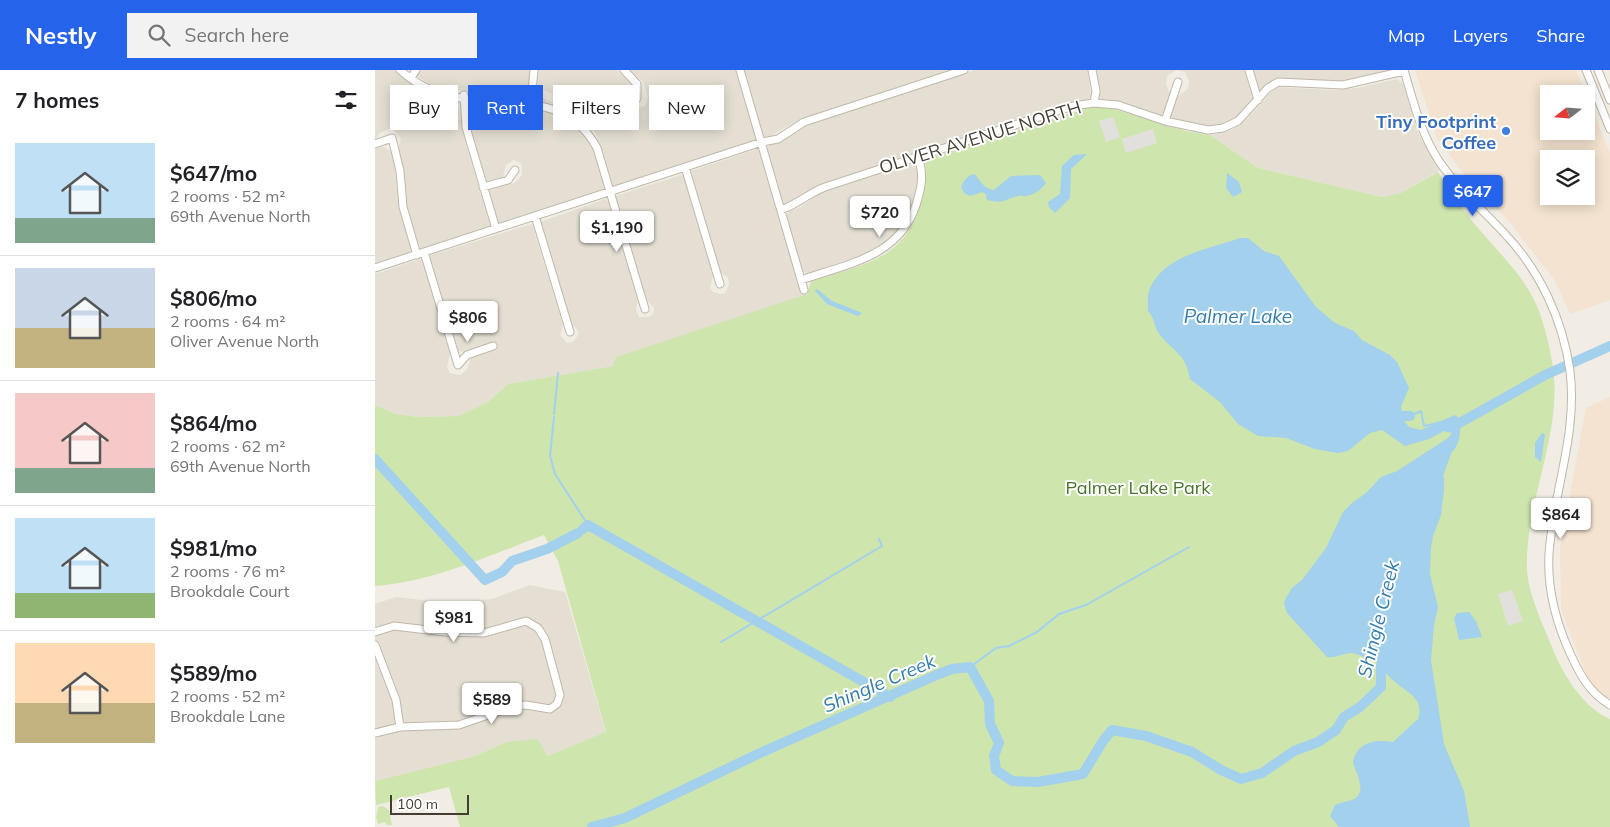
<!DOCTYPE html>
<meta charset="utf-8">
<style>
body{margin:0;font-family:Mulish,sans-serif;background:#f2f2f2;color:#202124;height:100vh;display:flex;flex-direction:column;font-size:19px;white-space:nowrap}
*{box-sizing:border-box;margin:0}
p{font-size:16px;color:#757577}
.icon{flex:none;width:28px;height:28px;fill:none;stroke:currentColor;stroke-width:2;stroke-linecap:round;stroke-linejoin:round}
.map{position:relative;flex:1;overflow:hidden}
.panel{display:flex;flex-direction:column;background:#fff;width:375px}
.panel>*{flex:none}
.guide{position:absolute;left:15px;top:15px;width:475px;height:45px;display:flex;gap:10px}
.needle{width:32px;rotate:253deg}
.tools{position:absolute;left:1165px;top:15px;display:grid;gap:10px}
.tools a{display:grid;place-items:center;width:55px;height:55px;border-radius:0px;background:#fff;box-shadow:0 2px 12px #0003;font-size:25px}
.scale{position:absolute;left:15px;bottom:12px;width:79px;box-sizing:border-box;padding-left:5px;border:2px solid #433d34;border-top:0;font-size:14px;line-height:18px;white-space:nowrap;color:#433d34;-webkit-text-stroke:4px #fff;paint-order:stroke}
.price{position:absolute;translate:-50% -42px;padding:0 11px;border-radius:5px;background:#fff;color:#222;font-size:16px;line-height:32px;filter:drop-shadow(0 1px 2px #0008)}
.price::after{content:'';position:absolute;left:50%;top:30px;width:15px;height:11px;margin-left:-8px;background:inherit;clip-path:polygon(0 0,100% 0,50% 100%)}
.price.selected{background:#2563eb;color:#fff}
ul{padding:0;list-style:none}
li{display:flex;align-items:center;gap:15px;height:125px;padding:0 15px}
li+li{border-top:1px solid #e0e0e0}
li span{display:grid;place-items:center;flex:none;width:140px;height:100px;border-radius:0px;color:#555}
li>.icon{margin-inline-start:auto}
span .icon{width:60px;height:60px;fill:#fffc;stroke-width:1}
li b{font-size:21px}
h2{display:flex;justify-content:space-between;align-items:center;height:60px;padding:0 15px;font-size:21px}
.chip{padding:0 18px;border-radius:0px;background:#fff;box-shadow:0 2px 12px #0003;font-size:18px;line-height:45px}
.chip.selected{background:#2563eb;color:#fff}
header{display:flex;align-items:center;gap:30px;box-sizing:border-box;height:70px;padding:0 25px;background:#2563eb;color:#fff}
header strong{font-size:24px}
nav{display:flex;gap:28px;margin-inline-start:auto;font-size:18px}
.search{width:350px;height:45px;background:#f2f2f2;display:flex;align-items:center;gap:12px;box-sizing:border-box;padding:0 18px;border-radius:0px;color:#757577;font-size:19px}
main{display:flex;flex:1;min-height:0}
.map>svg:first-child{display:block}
</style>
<header>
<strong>Nestly</strong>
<div class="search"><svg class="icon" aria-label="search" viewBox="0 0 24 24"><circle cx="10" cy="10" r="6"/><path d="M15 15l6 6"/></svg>Search here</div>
<nav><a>Map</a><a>Layers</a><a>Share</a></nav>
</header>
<main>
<section class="panel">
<h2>7 homes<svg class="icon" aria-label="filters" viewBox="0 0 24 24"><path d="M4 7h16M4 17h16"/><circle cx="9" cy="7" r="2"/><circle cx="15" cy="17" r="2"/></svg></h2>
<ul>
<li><span style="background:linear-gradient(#bfe0f5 75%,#7fa58c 0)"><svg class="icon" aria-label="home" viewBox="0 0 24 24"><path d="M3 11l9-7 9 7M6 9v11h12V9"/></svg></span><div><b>$647/mo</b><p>2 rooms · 52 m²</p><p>69th Avenue North</p></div></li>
<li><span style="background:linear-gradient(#c9d6e8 60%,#c2b280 0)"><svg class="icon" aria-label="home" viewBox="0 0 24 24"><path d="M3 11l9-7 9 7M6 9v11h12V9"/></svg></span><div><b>$806/mo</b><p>2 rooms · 64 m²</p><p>Oliver Avenue North</p></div></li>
<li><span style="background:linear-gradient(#f6c9c9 75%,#7fa58c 0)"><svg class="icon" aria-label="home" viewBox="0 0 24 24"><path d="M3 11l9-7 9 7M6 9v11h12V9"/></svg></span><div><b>$864/mo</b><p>2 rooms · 62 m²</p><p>69th Avenue North</p></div></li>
<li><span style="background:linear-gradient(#bfe0f5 75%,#8fb573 0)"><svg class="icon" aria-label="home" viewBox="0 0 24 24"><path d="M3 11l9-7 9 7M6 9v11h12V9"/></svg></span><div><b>$981/mo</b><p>2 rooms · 76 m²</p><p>Brookdale Court</p></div></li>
<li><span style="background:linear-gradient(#ffd9b3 60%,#c2b280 0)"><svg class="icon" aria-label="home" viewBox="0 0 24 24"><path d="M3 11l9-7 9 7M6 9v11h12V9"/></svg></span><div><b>$589/mo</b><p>2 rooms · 52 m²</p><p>Brookdale Lane</p></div></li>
</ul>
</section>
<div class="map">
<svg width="1235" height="757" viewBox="0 0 1235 757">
<rect width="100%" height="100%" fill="#f1ede4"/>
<path fill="#e5dfd3" d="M0 0H21L82 29 90 71 116 158 45 179 29 127V105L23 80 26 68 18 60 13 59 5 63 0 71Z
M44 0H157L153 18 96 21 74 19 55 14 42 6Z
M164 0H242L255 10 257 15 251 29 256 38 261 39 270 36 273 27 268 12 253 0H361L382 68 380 71 238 117 221 64 201 37 183 26 163 18Z
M368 0H579L420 52 391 69 387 65Z
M599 0H713L716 26 712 31 694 34 448 113 421 131 411 134 407 133 392 79 394 75 402 73 424 58Z
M720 0H869L878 29 863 48 845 56 825 57 796 48 801 28 813 19 814 11 810 2 801 0 792 6 791 14 795 24 790 43 786 45 738 31 724 30Z
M877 0H1020L977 11 952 13 902 9 885 20Z
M1022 9 1028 14 1043 63 1065 100 1026 123 1007 127 883 98 835 65 854 61 869 52 901 17 957 20 982 18Z
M144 25 165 27 187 36 200 47 213 63 218 75 230 119 124 155 113 121 141 112 147 105V98L146 93 139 90 131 95 128 107 109 111 93 55 92 32 95 29Z
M9 77 16 81 19 88 23 131 38 182 0 196V79Z
M382 79 385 82 428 225 238 296 133 314 113 332 83 346 43 347 21 344 0 335V204L45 189 48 190 75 284 72 297 75 303 85 305 92 300 96 287 120 280 117 273 87 282 83 281 55 189 56 185 157 154 188 255 185 265 192 273 198 272 204 264 202 259 196 254 165 152 230 129 234 132 263 229 261 240 264 247H274L278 244 279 238 270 228 240 126 309 104 338 206 335 218 338 222 345 224 350 223 354 214 353 208 345 202 316 101Z
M537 92 543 98 545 107 540 124 528 156 514 171 499 182 433 203 428 202 411 146 414 141 426 137 447 122Z
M155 515 190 522 231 663 171 686 131 672 100 686 0 711V534L21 527 74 533 117 529Z"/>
<path fill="#f3e3d0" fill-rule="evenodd" d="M1040 0H1201L1211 24H1174V61H1211V25L1235 83V230L1195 244 1180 211 1134 151 1093 110 1061 66ZM1174 89H1211V126H1174Z
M1235 327V630L1222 621 1212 607 1186 540 1185 478 1211 338Z"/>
<path fill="#cee5ae" d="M716 37 736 38 811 61 835 65 883 98 1007 127 1026 123 1063 102C1074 119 1085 136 1098 152 1120 179 1148 204 1162 236 1169 253 1174 274 1177 291 1190 361 1150 428 1152 498 1152 521 1168 555 1177 577 1187 603 1208 638 1235 649V757H85L74 717 1 735 0 711 100 686 131 672 163 669 172 686 231 662 183 491 169 465C115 485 58 512 0 516V335L21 344 43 347 83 346 113 332 133 314 238 296 241 287 432 224 436 211C483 196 528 191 544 138 550 121 552 108 550 89Z
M8 736 14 740 17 755H12L10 752 3 754 1 747 3 737Z"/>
<path fill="#e2e0dd" d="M738 47 745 67 731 72 724 51Z
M778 59 782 73 751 83 747 69Z
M1137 520 1148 551 1133 556 1123 524Z"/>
<path fill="#a2d0ed" d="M712 84 696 99 695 128 680 143 674 137 673 132 685 124 687 96 699 85Z
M852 103 864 112 867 122 858 127 851 118Z
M599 104C607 111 607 118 619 120L636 106 665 105 671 113C667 119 659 125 651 126 644 127 650 124 643 126 628 130 629 134 612 130L611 124 607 122 595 126 589 123 586 117C589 110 592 106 599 104Z
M865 168H873L889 181 904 186 941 237 960 253 979 261 987 270 1015 285 1022 292 1034 318 1026 337 1029 351 1034 357 1046 360 1080 345 1084 348C1087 357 1085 375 1077 382 1071 388 1067 389 1064 397L1069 408V420L1066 445 1058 466 1056 478 1055 504 1063 537 1059 555 1056 590 1069 674 1089 721 1095 757H964L955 746 960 735C966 732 973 732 979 729 993 721 980 702 978 692 982 672 1000 669 1018 672L1043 649C1050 629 1033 623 1020 612 1011 605 1006 595 997 589 989 588 984 584 977 583 969 583 961 588 952 587L912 543 909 533 911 528 917 518 927 510 951 478 968 442 977 433 991 423 1006 407 1022 401 1073 368 1077 363 1069 361 1054 369 1030 376 1007 360 995 363 973 381 963 383 940 379 911 368 883 366 863 354 845 332 815 309C811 284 799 282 785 265 779 258 780 248 773 241 773 233 772 224 775 218 790 185 834 179 865 168Z
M442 219 457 231 487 243 483 246 452 234 440 221Z
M1167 363 1170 364 1166 392 1160 387V373Z
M1094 542 1101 551 1107 567 1084 570 1079 548 1082 543Z"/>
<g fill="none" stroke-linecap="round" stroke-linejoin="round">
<path stroke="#a2d0ed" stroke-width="2" d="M179 344 183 303
M1035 346 1046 341 1049 356 1071 351
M179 347 175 386 180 404 213 455
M346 572 507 476 504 469
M595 597 621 578 634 576 662 562 684 544 711 535 814 477"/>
<path stroke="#a2d0ed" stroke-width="10" d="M1015 346H1035
M1081 355 1170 305 1235 276
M0 389 110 510 127 502 137 491 172 479 203 463
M1061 411 1072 380
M208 459 213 455 515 627
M217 757 250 748 385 683 564 604 577 599 595 597 614 631 615 654 624 673 619 686 621 700 637 711 663 712 708 704 728 671 737 660 771 666 817 682 846 700 866 709 887 703 919 681 943 672 961 660 969 647 985 637 1006 617V597L1009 585"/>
<g stroke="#bfb7aa" stroke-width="9">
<path id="minor" d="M25 0C90 60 180 0 222 78L270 239
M249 0 262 14V28
M365 0 429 220
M717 0 721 21 719 33
M874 0 883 30
M1029 0C1038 31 1046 64 1064 91 1082 118 1108 140 1130 164 1165 201 1188 250 1195 301 1203 364 1178 422 1174 484 1172 518 1181 552 1195 583 1205 605 1214 622 1235 635
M1211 0 1235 59
M1223 0 1235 30
M36 8 41 0
M157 22 159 0
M89 25 91 57 121 159
M790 51 803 12
M0 74 17 68 25 101 28 137 42 185
M310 97 345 214
M108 117 133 110 140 100
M406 140C423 134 434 123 450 117L698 36 719 33 743 35 790 51 833 60 848 58 863 51 893 18 903 12 968 15 1029 1
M160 146 195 262
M49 182 83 295 92 285 118 276
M0 198 387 72 403 69 429 52 589 0
M426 210C472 194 524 187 541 135 547 116 549 105 543 86
M0 562 19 556 70 562 109 563 151 551 163 558 170 569 185 625 182 634 175 639 151 635 139 636 84 655 25 657 21 630 0 575
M0 663 25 657"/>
</g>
<use href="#minor" stroke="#fff" stroke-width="7"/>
</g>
<circle fill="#3f7fe0" stroke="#fff" stroke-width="2" cx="1131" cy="61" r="5"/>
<g text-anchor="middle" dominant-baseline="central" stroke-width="4" stroke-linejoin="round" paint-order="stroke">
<g font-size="18" font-weight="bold" fill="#366cbe" stroke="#fff" text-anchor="end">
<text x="1121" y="51">Tiny Footprint<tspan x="1121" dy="21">Coffee</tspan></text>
</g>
<g font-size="18" fill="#433d34" stroke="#fff">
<text transform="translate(605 67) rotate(-17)">OLIVER AVENUE NORTH</text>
</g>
<g font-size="18" fill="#48722a" stroke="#fff">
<text x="763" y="417">Palmer Lake Park</text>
</g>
<g font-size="19" font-style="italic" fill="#327bab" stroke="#fff">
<text x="863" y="246">Palmer Lake</text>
<text transform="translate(1003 549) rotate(-76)">Shingle Creek</text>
<text transform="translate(504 613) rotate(-23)">Shingle Creek</text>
</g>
</g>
</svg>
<div class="tools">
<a><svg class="needle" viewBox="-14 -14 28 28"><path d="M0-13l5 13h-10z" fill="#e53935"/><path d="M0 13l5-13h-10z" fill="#757577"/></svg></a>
<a><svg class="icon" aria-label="layers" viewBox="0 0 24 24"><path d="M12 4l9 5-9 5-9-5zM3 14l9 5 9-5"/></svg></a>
</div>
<div class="scale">100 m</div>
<b class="price selected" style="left:1098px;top:147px">$647</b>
<b class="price" style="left:505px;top:168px">$720</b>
<b class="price" style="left:242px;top:183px">$1,190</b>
<b class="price" style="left:93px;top:273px">$806</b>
<b class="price" style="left:1186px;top:470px">$864</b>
<b class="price" style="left:79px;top:573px">$981</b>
<b class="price" style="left:117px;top:655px">$589</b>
<div class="guide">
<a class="chip">Buy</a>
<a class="chip selected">Rent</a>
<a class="chip">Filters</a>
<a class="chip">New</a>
</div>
</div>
</main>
